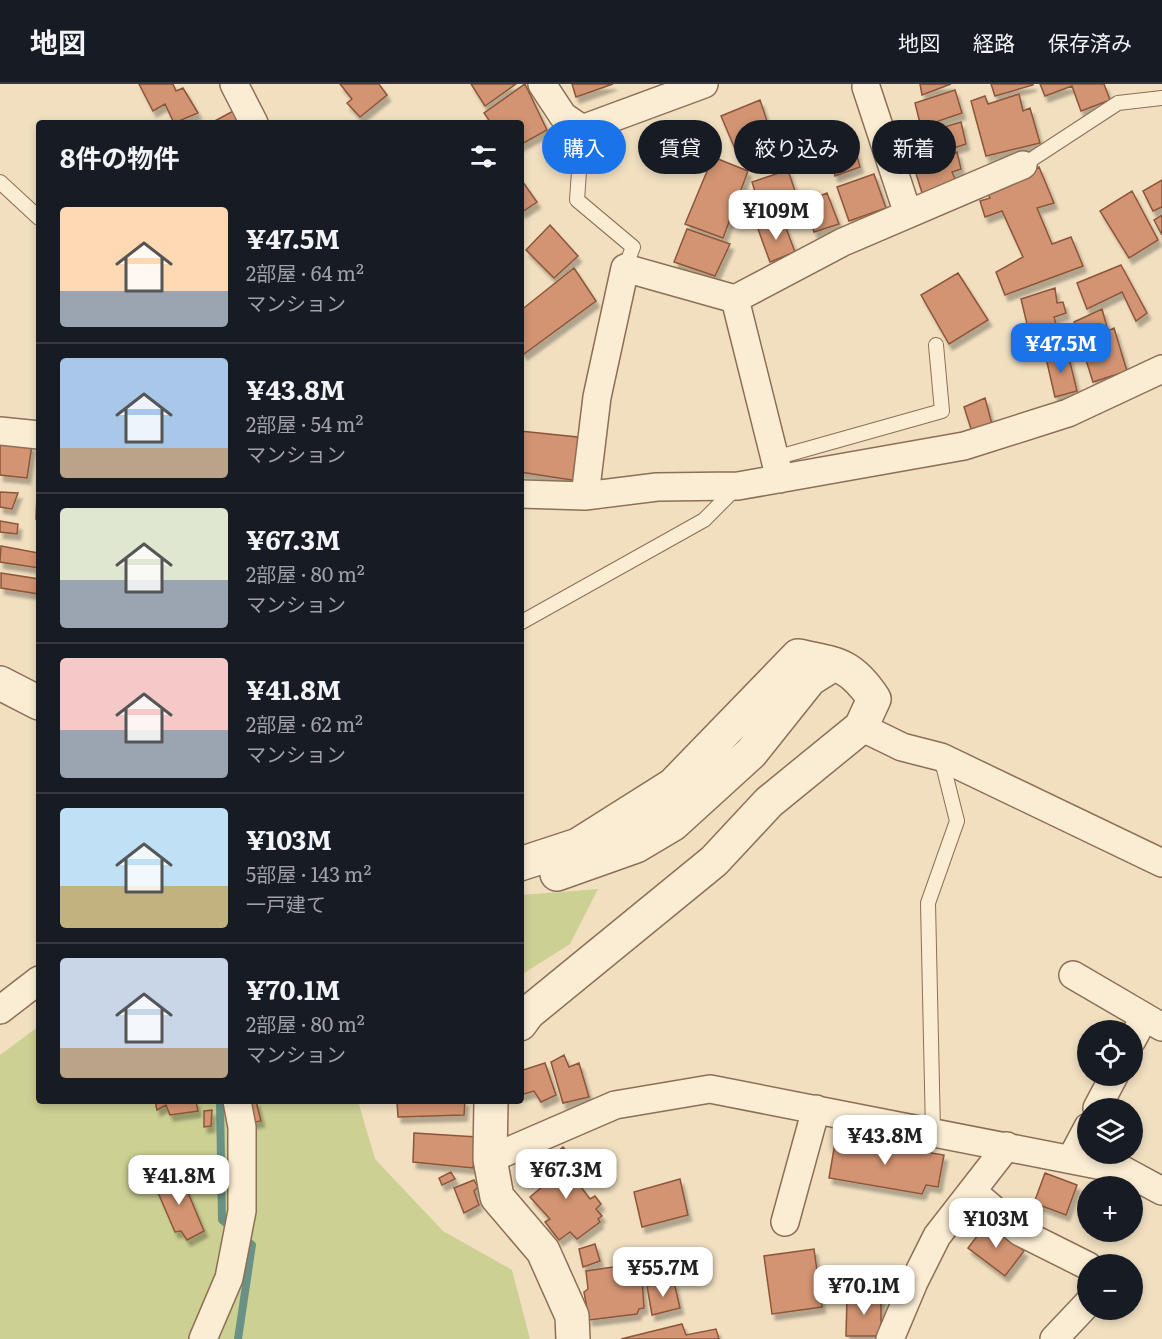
<!DOCTYPE html>
<html lang="ja">
<meta charset="utf-8">
<style>
body{margin:0;font-family:Literata,"Noto Sans JP",serif;background:#242831;color:#f1f3f6;height:100vh;display:flex;flex-direction:column;font-size:22px;white-space:nowrap}
*{box-sizing:border-box;margin:0}
p{font-size:20px;color:#9ea1a6}
.icon{flex:none;width:33px;height:33px;fill:none;stroke:currentColor;stroke-width:2;stroke-linecap:round;stroke-linejoin:round}
.map{position:relative;flex:1;overflow:hidden}
.panel{position:absolute;left:36px;top:36px;width:488px;height:984px;display:flex;flex-direction:column;background:#171b24;border-radius:6px;box-shadow:0 3px 9px #0003}
.panel>*{flex:none}
.top-card{position:absolute;left:542px;top:36px;width:530px;height:54px;display:flex;gap:12px}
.fabs{position:absolute;left:1077px;top:936px;display:grid;gap:12px}
.fabs a{display:grid;place-items:center;width:66px;height:66px;border-radius:50%;background:#171b24;box-shadow:0 3px 9px #0003;font-size:30px}
.price{position:absolute;translate:-50% -51px;padding:0 14px;border-radius:12px;background:#fff;color:#222;font-size:20px;line-height:39px;filter:drop-shadow(0 2px 3px #0008)}
.price::after{content:'';position:absolute;left:50%;top:36px;width:18px;height:14px;margin-left:-9px;background:inherit;clip-path:polygon(0 0,100% 0,50% 100%)}
.price.selected{background:#1a73e8;color:#fff}
ul{padding:0;list-style:none}
li{display:flex;align-items:center;gap:18px;height:150px;padding:0 24px}
li+li{border-top:2px solid #363941}
li span{display:grid;place-items:center;flex:none;width:168px;height:120px;border-radius:6px;color:#555}
li>.icon{margin-inline-start:auto}
span .icon{width:72px;height:72px;fill:#fffc;stroke-width:1}
li b{font-size:26px}
h2{display:flex;justify-content:space-between;align-items:center;height:72px;padding:0 24px;font-size:26px}
.tag{padding:0 21px;border-radius:27px;background:#171b24;box-shadow:0 3px 9px #0003;font-size:21px;line-height:54px}
.tag.selected{background:#1a73e8;color:#fff}
header{display:flex;align-items:center;gap:36px;box-sizing:border-box;height:84px;padding:0 30px;background:#171b24;border-bottom:2px solid #363941}
header strong{font-size:28px}
nav{display:flex;gap:33px;margin-inline-start:auto;font-size:21px}
.map>svg:first-child{display:block}
</style>
<header>
<strong>地図</strong>
<nav><a>地図</a><a>経路</a><a>保存済み</a></nav>
</header>
<div class="map">
<svg width="1162" height="1255" viewBox="0 0 1162 1255">
<defs>
<filter id="shadow"><feDropShadow dx="3.5" dy="6" stdDeviation="1.5" flood-color="#0004"/></filter>
</defs>
<rect width="100%" height="100%" fill="#f1dfc0"/>
<path fill="#cdd093" d="M598 805 570 860 521 891V811Z
M39 942V1017H358L375 1075 443 1147 512 1186 530 1255H0V971Z"/>
<g fill="none" stroke-linecap="round" stroke-linejoin="round">
<path stroke="#699285" stroke-width="8" d="M220 1017 222 1136 232 1144
M238 1255 252 1161 243 1154"/>
</g>
<path fill="#d29472" stroke="#8d563a" stroke-width="1.5" filter="url(#shadow)" d="M139 0H173L176 7 183 4 198 29 174 39 165 20 153 27Z
M340 0H379L387 11 360 33 347 19 352 15Z
M471 0H516L485 22Z
M525 0 547 46 520 61V39H491L484 29Z
M572 0H613L576 13Z
M920 0H951L922 11Z
M991 0H1033V1L995 12Z
M1040 0H1104L1110 16 1081 27 1072 2 1045 12Z
M955 6 962 29 921 43 915 19Z
M1019 10 1023 27 1030 24 1040 59 986 72 971 17 985 12 988 20Z
M760 16 773 55 738 72 721 32Z
M235 26 242 39H211Z
M961 38 966 60 927 73 921 50Z
M851 52 860 83 835 92 827 62Z
M957 68 961 85 952 88 957 99 923 112 914 83Z
M713 73 748 87 723 154 685 140Z
M1039 83 1054 119 1037 124 1052 160 1071 153 1083 182 1005 211 996 188 1023 173 1002 127 985 133 980 117 990 114 987 107Z
M788 86 799 119 762 129 752 98Z
M874 90 886 124 849 137 837 103Z
M520 94 537 118 522 128 520 126Z
M1162 96V123L1153 127 1143 107Z
M1132 107 1158 156 1129 174 1100 127Z
M827 109 839 140 814 148 805 118Z
M1162 131V151L1154 136Z
M783 136 795 168 770 178 758 145Z
M550 141 578 172 554 194 526 166Z
M687 145 730 160 715 192 674 178Z
M1121 181 1147 229 1136 237 1122 208 1087 225 1077 199Z
M574 184 596 217 524 270 520 265V227Z
M958 189 988 236 949 260 921 211Z
M1055 204 1057 219 1063 218 1066 229 1054 233 1059 252 1032 261 1021 215Z
M1102 225 1108 247 1114 244 1127 287 1093 298 1074 238Z
M1067 266 1077 307 1055 313 1046 274Z
M985 314 993 344 973 351 964 323Z
M520 347 587 354 578 397 520 388Z
M0 358 32 361 27 394 0 391Z
M0 408 18 409 12 425 0 423Z
M37 410H39V435H36Z
M0 437 18 440 17 450 0 448Z
M1 462 39 469V484L0 478Z
M1 489 39 495V510L1 504Z
M564 971 569 983 579 979 589 1013 563 1019 551 978Z
M545 979 556 1011 541 1018 534 1007 520 1011V987Z
M155 1017H196L198 1027 170 1031 166 1021 157 1026Z
M245 1017H256L261 1037 250 1039Z
M397 1017H465L464 1031 398 1033Z
M212 1026 211 1042 204 1043V1027Z
M414 1049 477 1053 473 1084 413 1078Z
M836 1053 944 1071 938 1103 926 1101 922 1110 829 1094Z
M563 1063 574 1076 566 1083 590 1115 595 1112 601 1120 596 1125 602 1132 598 1135 600 1138 577 1155 570 1148 559 1156 545 1138 550 1135 530 1113 555 1092 545 1078Z
M451 1088 455 1095 442 1101 439 1094Z
M1045 1089 1077 1101 1066 1131 1034 1119Z
M169 1090 173 1095 181 1092 204 1147 187 1156 181 1147 175 1148 153 1097Z
M680 1095 688 1131 642 1143 634 1108Z
M474 1096 478 1103 474 1107 479 1121 464 1129 454 1104Z
M987 1139 1024 1167 1005 1192 968 1164Z
M595 1160 600 1177 583 1183 579 1165Z
M814 1165 822 1223 772 1230 764 1172Z
M641 1179 644 1224 639 1225 637 1230 589 1236 584 1208 588 1205 586 1187Z
M674 1198 680 1224 652 1231 647 1202Z
M847 1212H881V1252H846Z
M682 1240 686 1251 716 1245 719 1255H621Z"/>
<g fill="none" stroke-linecap="round" stroke-linejoin="round">
<g stroke="#8c6f56" stroke-width="16">
<path id="service" d="M582 45 577 116 633 163 625 184
M1023 81 1118 19 1162 14
M0 98 39 134
M775 374 942 327 936 261
M520 539 704 436 737 403
M933 1047 928 819 957 737 941 673"/>
</g>
<g stroke="#8c6f56" stroke-width="30">
<path id="minor" d="M234 0 254 39
M542 0 563 32 582 45 704 0
M866 3 908 130
M735 215 780 395
M0 347 39 351
M520 410 585 412 657 403 738 402 964 362 1068 329 1162 285
M585 412 597 313 625 184 735 215 843 158 1023 81
M861 643 902 663 941 673 1162 779
M1073 891 1162 943
M0 926 39 896
M1132 956 1144 934
M1097 1024 1114 992
M490 1075 615 1021 710 1005 1123 1086 1162 1107
M1071 1075 1088 1043
M973 1108 1020 1148 1088 1182
M785 1138 816 1025
M203 1255 229 1194 242 1127V1043L237 1017
M890 1255 914 1198 937 1152 1007 1062
M1054 1255 1088 1219"/>
</g>
<g stroke="#8c6f56" stroke-width="36">
<path id="tertiary" d="M0 599 39 619
M520 780 578 761 673 701 798 572C837 580 851 580 874 615L861 643 769 718 714 777 528 929 520 940
M557 790 636 762 673 740 751 669 810 595 834 580
M491 1017 490 1075 497 1113 543 1167 572 1232 573 1255"/>
</g>
<use href="#service" stroke="#fbedd4" stroke-width="14"/>
<use href="#minor" stroke="#fbedd4" stroke-width="27"/>
<use href="#tertiary" stroke="#fbedd4" stroke-width="33"/>
</g>
</svg>
<div class="fabs">
<a><svg class="icon" aria-label="locate" viewBox="0 0 24 24"><circle cx="12" cy="12" r="6"/><path d="M12 2v4M12 18v4M2 12h4M18 12h4"/></svg></a>
<a><svg class="icon" aria-label="layers" viewBox="0 0 24 24"><path d="M12 4l9 5-9 5-9-5zM3 14l9 5 9-5"/></svg></a>
<a>+</a>
<a>−</a>
</div>
<b class="price" style="left:776px;top:157px">¥109M</b>
<b class="price selected" style="left:1061px;top:290px">¥47.5M</b>
<b class="price" style="left:885px;top:1082px">¥43.8M</b>
<b class="price" style="left:566px;top:1116px">¥67.3M</b>
<b class="price" style="left:179px;top:1122px">¥41.8M</b>
<b class="price" style="left:996px;top:1165px">¥103M</b>
<b class="price" style="left:663px;top:1214px">¥55.7M</b>
<b class="price" style="left:864px;top:1232px">¥70.1M</b>
<div class="top-card">
<a class="tag selected">購入</a>
<a class="tag">賃貸</a>
<a class="tag">絞り込み</a>
<a class="tag">新着</a>
</div>
<section class="panel">
<h2>8件の物件<svg class="icon" aria-label="filters" viewBox="0 0 24 24"><path d="M4 7h16M4 17h16"/><circle cx="9" cy="7" r="2"/><circle cx="15" cy="17" r="2"/></svg></h2>
<ul>
<li><span style="background:linear-gradient(#ffd9b3 70%,#9aa5b1 0)"><svg class="icon" aria-label="home" viewBox="0 0 24 24"><path d="M3 11l9-7 9 7M6 9v11h12V9"/></svg></span><div><b>¥47.5M</b><p>2部屋 · 64 m²</p><p>マンション</p></div></li>
<li><span style="background:linear-gradient(#a9c7e8 75%,#b9a48a 0)"><svg class="icon" aria-label="home" viewBox="0 0 24 24"><path d="M3 11l9-7 9 7M6 9v11h12V9"/></svg></span><div><b>¥43.8M</b><p>2部屋 · 54 m²</p><p>マンション</p></div></li>
<li><span style="background:linear-gradient(#dfe7d0 60%,#9aa5b1 0)"><svg class="icon" aria-label="home" viewBox="0 0 24 24"><path d="M3 11l9-7 9 7M6 9v11h12V9"/></svg></span><div><b>¥67.3M</b><p>2部屋 · 80 m²</p><p>マンション</p></div></li>
<li><span style="background:linear-gradient(#f6c9c9 60%,#9aa5b1 0)"><svg class="icon" aria-label="home" viewBox="0 0 24 24"><path d="M3 11l9-7 9 7M6 9v11h12V9"/></svg></span><div><b>¥41.8M</b><p>2部屋 · 62 m²</p><p>マンション</p></div></li>
<li><span style="background:linear-gradient(#bfe0f5 65%,#c2b280 0)"><svg class="icon" aria-label="home" viewBox="0 0 24 24"><path d="M3 11l9-7 9 7M6 9v11h12V9"/></svg></span><div><b>¥103M</b><p>5部屋 · 143 m²</p><p>一戸建て</p></div></li>
<li><span style="background:linear-gradient(#c9d6e8 75%,#b9a48a 0)"><svg class="icon" aria-label="home" viewBox="0 0 24 24"><path d="M3 11l9-7 9 7M6 9v11h12V9"/></svg></span><div><b>¥70.1M</b><p>2部屋 · 80 m²</p><p>マンション</p></div></li>
</ul>
</section>
</div>
